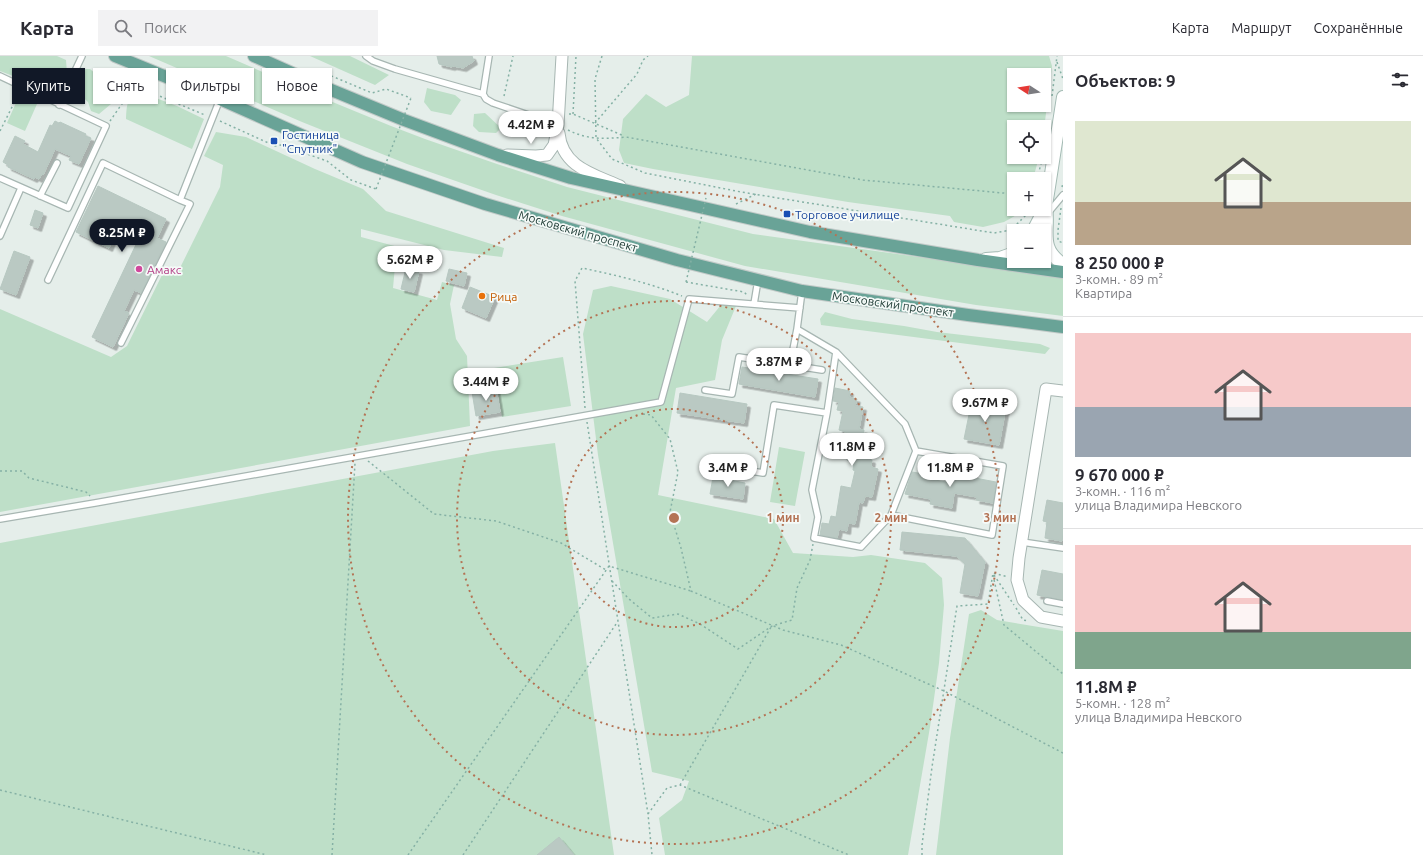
<!DOCTYPE html>
<html lang="ru">
<meta charset="utf-8">
<style>
body{margin:0;font-family:Ubuntu,sans-serif;background:#f2f2f3;color:#2b2b33;height:100vh;display:flex;flex-direction:column;font-size:15px;white-space:nowrap}
*{box-sizing:border-box;margin:0}
p{font-size:13px;color:#7c7c81}
.icon{flex:none;width:22px;height:22px;fill:none;stroke:currentColor;stroke-width:2;stroke-linecap:round;stroke-linejoin:round}
.map{position:relative;flex:1;overflow:hidden}
.details{display:flex;flex-direction:column;background:#fff;width:360px}
.details>*{flex:none}
.hud{position:absolute;left:12px;top:12px;width:380px;height:36px;display:flex;gap:8px}
.needle{width:26px;rotate:282deg}
.tools{position:absolute;left:1007px;top:12px;display:grid;gap:8px}
.tools a{display:grid;place-items:center;width:44px;height:44px;border-radius:0px;background:#fff;box-shadow:0 1px 3px #0004;font-size:20px}
.price{position:absolute;translate:-50% -34px;padding:0 9px;border-radius:14px;background:#fff;color:#222;font-size:13px;line-height:26px;filter:drop-shadow(0 1px 2px #0008)}
.price::after{content:'';position:absolute;left:50%;top:24px;width:12px;height:9px;margin-left:-6px;background:inherit;clip-path:polygon(0 0,100% 0,50% 100%)}
.price.current{background:#111827;color:#fff}
ul{padding:0;list-style:none}
li{display:grid;align-content:center;gap:8px;height:212px;padding:0 12px}
li+li{border-top:1px solid #e1e1e2}
li span{display:grid;place-items:center;height:124px;border-radius:0px;color:#555}
li>.icon{margin-inline-start:auto}
span .icon{width:72px;height:72px;fill:#fffc;stroke-width:1}
li b{font-size:17px}
h2{display:flex;justify-content:space-between;align-items:center;height:48px;padding:0 12px;font-size:17px}
.chip{padding:0 14px;border-radius:0px;background:#fff;box-shadow:0 1px 3px #0004;font-size:14px;line-height:36px}
.chip.current{background:#111827;color:#fff}
header{display:flex;align-items:center;gap:24px;box-sizing:border-box;height:56px;padding:0 20px;background:#fff;border-bottom:1px solid #e1e1e2}
header strong{font-size:19px}
nav{display:flex;gap:22px;margin-inline-start:auto;font-size:14px}
.search{width:280px;height:36px;background:#f2f2f3;display:flex;align-items:center;gap:10px;box-sizing:border-box;padding:0 14px;border-radius:0px;color:#7c7c81;font-size:15px}
main{display:flex;flex:1;min-height:0}
.map>svg:first-child{display:block}
</style>
<header>
<strong>Карта</strong>
<div class="search"><svg class="icon" aria-label="search" viewBox="0 0 24 24"><circle cx="10" cy="10" r="6"/><path d="M15 15l6 6"/></svg>Поиск</div>
<nav><a>Карта</a><a>Маршрут</a><a>Сохранённые</a></nav>
</header>
<main>
<div class="map">
<svg width="1063" height="799" viewBox="0 0 1063 799">
<defs>
<filter id="shadow"><feDropShadow dx="3.5" dy="3.5" stdDeviation="0" flood-color="#0004"/></filter>
</defs>
<rect width="100%" height="100%" fill="#e5eeea"/>
<path fill="#bedfc8" fill-rule="evenodd" d="M0 0H57L66 4 67 17 52 35 0 15Z
M149 0H226L313 38 391 70 425 83 497 108 567 131 753 178 1063 221V260L976 249 745 210 562 160 496 139 407 108 302 66Z
M310 0H350L389 19 375 29Z
M692 0H1049L1052 10 1044 73V71H1014V101H1039L1033 123H1014V153H1024V155L1004 166 983 171 954 166 950 160 848 146 653 113 624 107 619 94 623 63 646 38 666 51 689 39ZM1014 19H1044V49H1014Z
M83 13H90L102 23 121 33 111 48 99 58 91 55 88 46 76 35 75 22Z
M427 32 455 39 461 44 451 59 431 55 424 46Z
M140 36 177 50 204 63 192 93 126 63C127 49 126 42 140 36Z
M19 40 37 48 25 75 7 67Z
M485 57 501 72 496 77 479 76 473 70 474 58Z
M216 76 246 81 315 113 363 133 386 155 504 192 502 201 444 194 361 173V181L439 202 438 214 414 209 395 210 393 232 437 244 442 226 454 229 450 248 456 283 467 300 470 370 0 456V253L111 301 127 290 162 219 177 218 220 131 223 109 204 100Z
M611 230 670 243 707 266 721 249 736 250 722 284 715 324 676 332 658 439 774 463 793 497 853 501 871 499 925 507 942 522 944 549 939 607 930 671 908 799H665L659 762 682 744 689 725 652 716 598 399 583 278 593 234Z
M825 256 852 263 904 270 937 276 1040 288 1050 292 1045 298 821 269 820 263Z
M563 301 571 350 502 361 494 312Z
M555 387 614 799H0V487L493 395Z
M779 391 805 396 795 450 770 446Z
M981 554 997 564 1063 575V799H936L950 682 969 558Z"/>
<path fill="#bac9c3" stroke="#b7c8c1" filter="url(#shadow)" d="M437 0H472L474 5 463 12 453 10 452 11 439 8Z
M55 65 59 67 60 66 86 78 85 80 91 82 79 108 69 104 71 100 55 93 43 119 42 118 39 123 35 121 34 123 8 111V109L3 106 15 80 25 85 23 88 38 96 50 69 52 70Z
M98 130 166 163 157 182 166 186 141 237 134 234 124 255 129 257 113 291 92 281 142 176 121 165 109 192 76 176Z
M35 154 43 157 38 172 30 169Z
M14 195 30 201 16 239 0 233Z
M406 212 419 215 414 236 401 233Z
M449 213 467 217 464 230 446 225Z
M470 231 495 241 486 262 462 252Z
M742 311 818 323 815 341 739 328Z
M496 332 500 356 476 360 472 336Z
M835 332 850 335 849 341 857 343 855 350 863 351 859 373 864 374 863 381 869 382 865 402 872 404 871 411 878 413 872 441 865 440 863 447 859 446 855 468 848 467 847 475 839 473 837 482 820 479 822 467 829 468 831 460 836 461 841 430 851 432 855 415 853 414 854 406 847 404 851 385 845 384 846 376 839 374 843 355 837 354 839 346 833 345Z
M680 337 747 348 744 367 677 357Z
M972 344 1006 351 999 389 964 383Z
M954 415 975 419V422L996 426 993 447 976 444 977 441 954 437 952 452 930 448 931 443 905 438 912 416 930 419 929 423 952 427Z
M713 421 745 427 743 443 710 438Z
M1047 444 1063 447V477L1062 485 1045 482 1047 466 1043 465Z
M902 476 965 482 985 506 978 540 960 537 965 508 956 500 900 494Z
M1042 514 1063 518V544L1037 539Z
M559 781 574 799H537Z"/>
<g fill="none" stroke-linecap="round" stroke-linejoin="round">
<g stroke="#a7b6b2" stroke-width="8">
<path id="service" d="M366 0 373 5 395 13 483 38
M489 0 483 38 486 43 493 47 558 69
M0 20 106 70 68 152 0 122
M59 49 82 0
M40 140 57 107
M1048 157 1063 139
M0 180 21 132
M48 224 103 107 180 144 220 43
M802 235 797 273 836 296 905 368 916 395 1003 410 992 479 891 459 861 491 814 482 818 461 812 434 827 357
M754 248 758 224
M121 287 190 148 180 144
M790 309 822 314
M705 334 732 338 739 301 790 309 797 273
M720 410 763 417 774 349 827 357 836 296
M891 459 916 395
M0 463 95 447 661 346 689 243 800 252
M1022 486 1063 492
M1047 545 1063 548"/>
</g>
<g stroke="#a7b6b2" stroke-width="13">
<path id="minor" d="M559 77C562 111 593 118 620 130
M507 99 536 100 547 99 554 89 558 69 562 0
M1063 335 1046 333 1019 502 1017 524 1023 544 1041 561 1063 565"/>
</g>
<g stroke="#a3bab3" stroke-width="14">
<path id="secondary" d="M1063 41 1046 150C1050 174 1038 192 1063 208
M1033 175 1046 150
M986 203 1000 202 1014 197"/>
</g>
<g stroke="#c2cac8" stroke-width="14">
<path id="primary" d="M115 0 220 43 362 106 485 148 677 204 802 235 968 259 1063 271
M254 0 312 26 404 64 498 99 571 122 810 176 978 204 1063 216"/>
</g>
<path stroke="#85b1a5" stroke-width="1.5" stroke-dasharray="2 3" stroke-linecap="butt" d="M602 0 595 23 596 82 612 103 645 117 741 136 994 177 1011 174 1028 157 1029 153
M1057 6 1063 23
M322 16 372 37 386 33 411 42
M504 40 513 0
M1052 40 1057 0
M569 58H573L624 80
M573 58 576 0
M110 65C119 53 128 34 145 34L205 59
M220 65 275 90 281 89 327 105 351 124 376 133
M595 67 637 18 643 4 648 0
M568 74C588 84 605 83 626 81L863 124 1014 138
M0 75 19 37
M1037 123 1042 104
M1062 131 1063 127
M736 148 756 138
M1061 152 1058 174V185L1063 187
M686 226 744 236 748 240
M585 352 575 225 582 212C615 219 650 227 682 240
M643 358 651 359 670 383 678 416 670 456 681 492 691 535 783 574 841 589 944 635 1063 697
M587 366 648 758 652 799
M368 405 434 458 496 465 561 487 606 514
M0 415H22L29 422 86 436 90 440
M993 519 1004 569 1063 618
M994 519 1014 549
M612 525 629 543 652 562 678 558 700 568 738 593 772 570 792 564 797 532 810 504 813 488
M1016 552 1023 564 1029 565
M680 729 771 571
M0 734 267 799
M648 758 667 732 680 729 849 799
M332 799 355 407
M408 799 609 510 691 535
M463 799 618 565
M922 799V789L932 711 957 550 988 548 993 517 1008 521"/>
<use href="#service" stroke="#fff" stroke-width="5.5"/>
<use href="#minor" stroke="#fff" stroke-width="11"/>
<use href="#secondary" stroke="#fff" stroke-width="12"/>
<use href="#primary" stroke="#69a397" stroke-width="12"/>
<path stroke="#85b1a5" stroke-width="1.5" stroke-dasharray="2 3" stroke-linecap="butt" d="M376 133 411 42
M686 226 706 142"/>
</g>
<g fill="none" stroke="#b47354" stroke-width="2" stroke-dasharray="2 4">
<circle cx="674" cy="462" r="109"/>
<circle cx="674" cy="462" r="217"/>
<circle cx="674" cy="462" r="326"/>
</g>
<g fill="#1a4fb4" stroke="#f5faf8" stroke-width="1.5">
<rect x="270" y="81" width="8" height="8" rx="2"/>
<rect x="783" y="154" width="8" height="8" rx="2"/>
</g>
<circle fill="#d1479c" stroke="#f5faf8" stroke-width="1.5" cx="139" cy="213" r="4"/>
<circle fill="#e8710a" stroke="#f5faf8" stroke-width="1.5" cx="482" cy="240" r="4"/>
<g text-anchor="middle" dominant-baseline="central" stroke-width="3.5" stroke-linejoin="round" paint-order="stroke">
<g font-size="12" fill="#164399" stroke="#f5faf8" text-anchor="start">
<text x="282" y="78">Гостиница<tspan x="282" dy="14">"Спутник"</tspan></text>
<text x="795" y="158">Торговое училище</text>
</g>
<g font-size="12" fill="#24403a" stroke="#f5faf8">
<text transform="translate(578 175) rotate(16)">Московский проспект</text>
<text transform="translate(893 248) rotate(8)">Московский проспект</text>
</g>
<g font-size="12" fill="#b23c85" stroke="#f5faf8" text-anchor="start">
<text x="147" y="213">Амакс</text>
</g>
<g font-size="12" fill="#c56008" stroke="#f5faf8" text-anchor="start">
<text x="490" y="240">Рица</text>
</g>
</g>
<circle cx="674" cy="462" r="6" fill="#b47354" stroke="#f5faf8" stroke-width="2"/>
<g font-size="12" text-anchor="middle" font-weight="bold" fill="#b47354" stroke="#f5faf8" stroke-width="3.5" stroke-linejoin="round" paint-order="stroke">
<text x="783" y="466">1 мин</text>
<text x="891" y="466">2 мин</text>
<text x="1000" y="466">3 мин</text>
</g>
</svg>
<div class="tools">
<a><svg class="needle" viewBox="-14 -14 28 28"><path d="M0-13l5 13h-10z" fill="#e53935"/><path d="M0 13l5-13h-10z" fill="#7c7c81"/></svg></a>
<a><svg class="icon" aria-label="locate" viewBox="0 0 24 24"><circle cx="12" cy="12" r="6"/><path d="M12 2v4M12 18v4M2 12h4M18 12h4"/></svg></a>
<a>+</a>
<a>−</a>
</div>
<b class="price" style="left:531px;top:89px">4.42M ₽</b>
<b class="price current" style="left:122px;top:197px">8.25M ₽</b>
<b class="price" style="left:410px;top:224px">5.62M ₽</b>
<b class="price" style="left:779px;top:326px">3.87M ₽</b>
<b class="price" style="left:486px;top:346px">3.44M ₽</b>
<b class="price" style="left:985px;top:367px">9.67M ₽</b>
<b class="price" style="left:852px;top:411px">11.8M ₽</b>
<b class="price" style="left:728px;top:432px">3.4M ₽</b>
<b class="price" style="left:950px;top:432px">11.8M ₽</b>
<div class="hud">
<a class="chip current">Купить</a>
<a class="chip">Снять</a>
<a class="chip">Фильтры</a>
<a class="chip">Новое</a>
</div>
</div>
<section class="details">
<h2>Объектов: 9<svg class="icon" aria-label="filters" viewBox="0 0 24 24"><path d="M4 7h16M4 17h16"/><circle cx="9" cy="7" r="2"/><circle cx="15" cy="17" r="2"/></svg></h2>
<ul>
<li><span style="background:linear-gradient(#dfe7d0 65%,#b9a48a 0)"><svg class="icon" aria-label="home" viewBox="0 0 24 24"><path d="M3 11l9-7 9 7M6 9v11h12V9"/></svg></span><div><b>8 250 000 ₽</b><p>3-комн. · 89 m²</p><p>Квартира</p></div></li>
<li><span style="background:linear-gradient(#f6c9c9 60%,#9aa5b1 0)"><svg class="icon" aria-label="home" viewBox="0 0 24 24"><path d="M3 11l9-7 9 7M6 9v11h12V9"/></svg></span><div><b>9 670 000 ₽</b><p>3-комн. · 116 m²</p><p>улица Владимира Невского</p></div></li>
<li><span style="background:linear-gradient(#f6c9c9 70%,#7fa58c 0)"><svg class="icon" aria-label="home" viewBox="0 0 24 24"><path d="M3 11l9-7 9 7M6 9v11h12V9"/></svg></span><div><b>11.8M ₽</b><p>5-комн. · 128 m²</p><p>улица Владимира Невского</p></div></li>
</ul>
</section>
</main>
